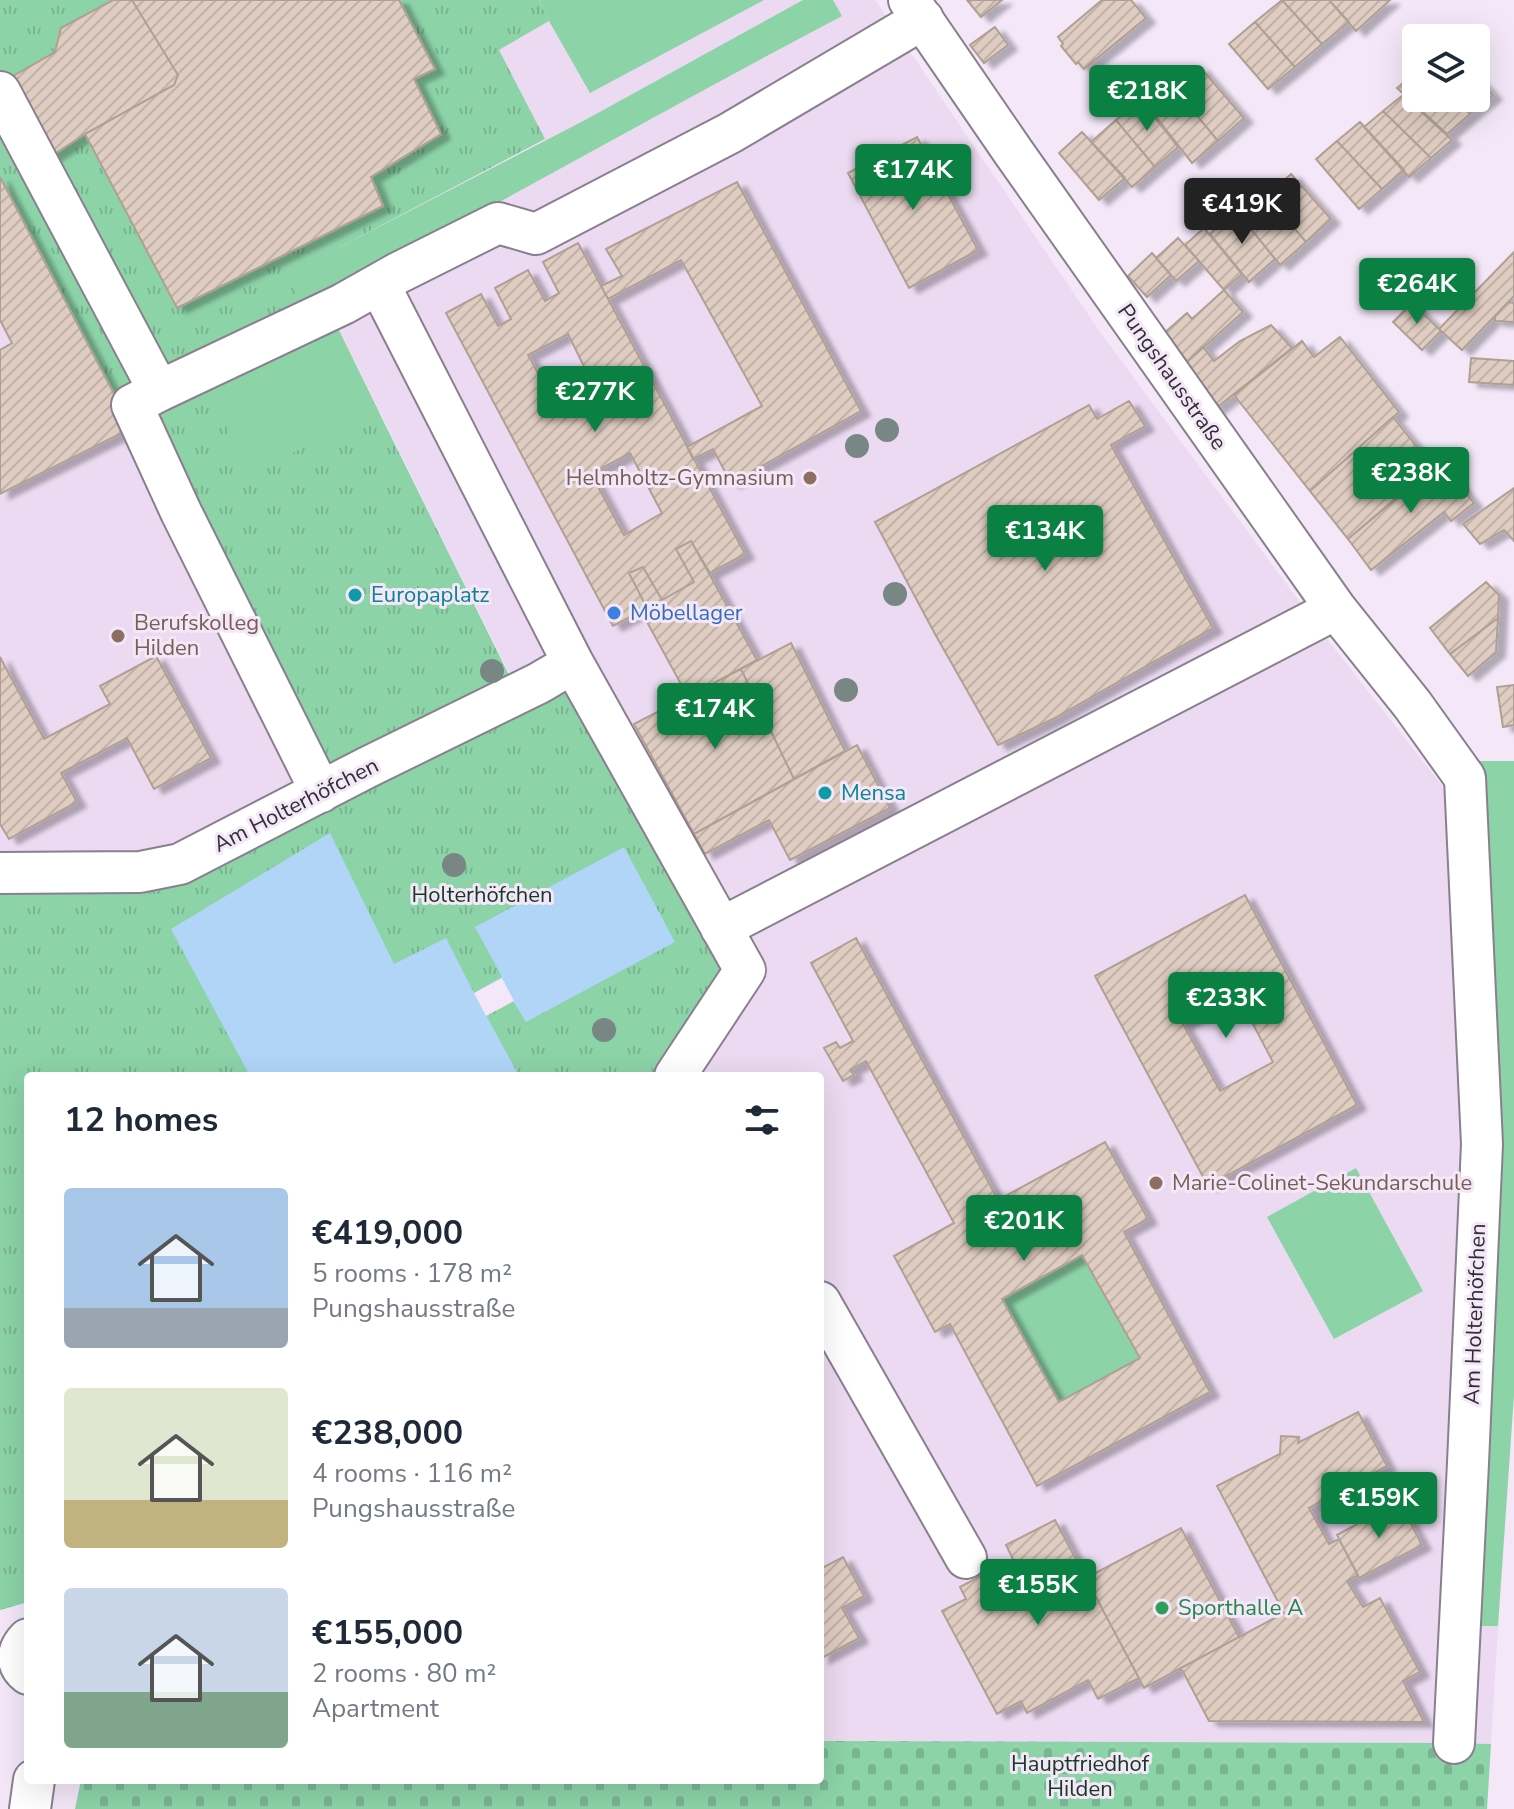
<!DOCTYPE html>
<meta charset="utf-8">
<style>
body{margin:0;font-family:"Nunito Sans",sans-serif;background:#f2f2f3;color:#1f2937;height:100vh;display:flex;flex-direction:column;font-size:30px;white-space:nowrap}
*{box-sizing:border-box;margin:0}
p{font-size:26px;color:#747a83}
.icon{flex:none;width:44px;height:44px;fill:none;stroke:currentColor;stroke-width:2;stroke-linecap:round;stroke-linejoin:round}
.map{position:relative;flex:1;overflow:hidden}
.panel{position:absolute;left:24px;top:1072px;width:800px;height:712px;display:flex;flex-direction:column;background:#fff;border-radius:8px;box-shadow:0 8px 32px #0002}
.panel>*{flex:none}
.buttons{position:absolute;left:1402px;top:24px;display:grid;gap:16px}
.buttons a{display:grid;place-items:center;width:88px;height:88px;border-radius:8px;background:#fff;box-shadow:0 8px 32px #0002;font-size:40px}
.price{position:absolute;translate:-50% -68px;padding:0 18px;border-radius:8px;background:#0b8043;color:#fff;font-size:26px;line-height:52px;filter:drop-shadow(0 2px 4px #0008)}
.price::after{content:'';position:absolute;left:50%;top:48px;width:24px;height:18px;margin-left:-12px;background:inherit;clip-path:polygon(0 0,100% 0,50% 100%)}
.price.active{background:#222;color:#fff}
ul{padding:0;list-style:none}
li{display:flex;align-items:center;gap:24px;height:200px;padding:0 40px}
li span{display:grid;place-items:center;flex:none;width:224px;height:160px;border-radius:8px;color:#555}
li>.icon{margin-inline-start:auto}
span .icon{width:96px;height:96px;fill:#fffc;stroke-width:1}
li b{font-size:34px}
h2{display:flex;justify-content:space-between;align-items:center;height:96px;padding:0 40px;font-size:34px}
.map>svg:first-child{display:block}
</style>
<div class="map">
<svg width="1514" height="1809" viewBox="0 0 1514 1809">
<defs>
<pattern id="grass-tufts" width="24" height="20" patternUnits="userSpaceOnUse" patternTransform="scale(2)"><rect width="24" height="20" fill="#8cd3a8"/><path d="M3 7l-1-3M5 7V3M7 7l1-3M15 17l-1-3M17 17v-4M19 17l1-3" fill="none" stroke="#79b591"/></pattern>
<pattern id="cemetery-stones" width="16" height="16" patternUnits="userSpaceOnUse" patternTransform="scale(2)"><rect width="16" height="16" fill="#8cd3a8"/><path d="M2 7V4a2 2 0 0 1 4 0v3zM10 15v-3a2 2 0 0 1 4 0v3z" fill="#79b591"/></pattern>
<pattern id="building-hatch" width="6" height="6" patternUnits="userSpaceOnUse" patternTransform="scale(2)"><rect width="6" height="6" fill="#dfcdc2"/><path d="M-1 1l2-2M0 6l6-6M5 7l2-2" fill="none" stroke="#c0b0a7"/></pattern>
<filter id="shadow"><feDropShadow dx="9" dy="5" stdDeviation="2" flood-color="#0004"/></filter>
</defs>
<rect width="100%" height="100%" fill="#f3e7f8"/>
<path fill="#ebdaf1" d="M539 0H875L1102 335 1327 639 1450 796 1480 761 1492 1145 1476 1626H1498L1491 1744 1454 1743 820 1741V1076H664L515 685 323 297 286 275 545 140 499 50 549 21Z
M0 177 132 428 308 783 177 857 0 861Z"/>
<path fill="url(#grass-tufts)" d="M0 0H539L549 21 499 50 545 139 287 275 322 297 514 685 561 662 733 973 664 1076H28V1602L0 1610V890L321 813 132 428 0 177Z"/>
<path fill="url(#cemetery-stones)" d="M820 1741 1454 1743 1491 1744 1487 1809H75L81 1780H820Z"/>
<path fill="#8cd3a8" d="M539 0H764L590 93 549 21Z
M803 0H833L842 16C661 111 484 213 303 307L286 275 587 119Z
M334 320 379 412 250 473 206 389Z
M1480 761H1514V1395L1498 1626H1475L1492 1145Z
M1356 1168 1423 1291 1334 1339 1267 1217Z
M1082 1255 1140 1358 1059 1402 1002 1299Z"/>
<path fill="#b0d5f7" d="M330 833 394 964 446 938 474 993 502 977 475 927 624 847 675 942 526 1022 513 1001 486 1015 519 1076H250L171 929Z"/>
<path fill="#f3e7f8" d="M502 978 514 1001 486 1016 474 993Z"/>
<path fill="url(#building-hatch)" stroke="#b09f94" stroke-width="2" fill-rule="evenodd" filter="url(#shadow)" d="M113 0H132L178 75 174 85 85 134 50 157 8 79 55 52 61 28Z
M132 0H399L435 69 414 79 441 134 371 177 383 206 177 308 85 134 174 85 178 75Z
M967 0H1002L981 17Z
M1102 0H1131L1146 18 1084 69 1078 62 1076 64 1061 46 1063 44 1058 37Z
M1282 0 1322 44 1295 67 1255 22Z
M1282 0H1329L1349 22 1322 44Z
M1329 0H1390L1356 31Z
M1255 22 1295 67 1268 89 1229 44Z
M995 27 1008 45 984 63 970 45Z
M1200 67 1244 118 1218 141 1175 89Z
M1416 72V98H1454L1470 114 1447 134 1397 88Z
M1476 76 1493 95 1470 114 1454 98H1476Z
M1175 89 1218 141 1192 163 1151 110Z
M1403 95 1452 140 1431 158 1383 111Z
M1140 99 1178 147 1155 167 1116 120Z
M1383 111 1431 158 1409 177 1364 127Z
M1116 120 1155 167 1132 187 1091 142Z
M1360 122 1404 170 1382 189 1337 141Z
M1082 132 1125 178 1099 200 1059 153Z
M917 137 978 250 909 288 848 173Z
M1337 141 1382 189 1359 209 1316 159Z
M1291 174 1331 219 1306 242 1267 196Z
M0 177 132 428 0 494V350L12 343 0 320Z
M737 182 861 411 731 483 713 449 693 459 687 447 762 406 681 260 608 299 601 286 622 276 606 249Z
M1267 196 1306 242 1280 265 1242 218Z
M1236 210 1275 259 1249 282 1210 234Z
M1204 228 1242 274 1224 290 1185 245Z
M1178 238 1199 261 1176 281 1156 258Z
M578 243 745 554 710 573 691 541 676 549 694 582 662 600 643 567 629 573 647 608 613 626 446 313 481 294 498 326 511 319 495 288 528 270 545 301 559 293 543 262ZM568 334 599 397 561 416 528 355ZM630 453 662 513 624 535 591 474Z
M1514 252V296L1462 350 1439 329Z
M1152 253 1171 275 1147 297 1128 276Z
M1224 290 1243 312 1187 362 1163 334 1187 313 1192 319Z
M1508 302 1514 303V322L1495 321V316Z
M1412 303 1441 331 1422 350 1393 322Z
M1271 325 1292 348 1215 409 1181 364 1187 362 1203 347 1214 361 1240 341Z
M1340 337 1399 412 1310 491 1234 395 1302 341 1314 357Z
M1471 358 1514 361V385L1469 382Z
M1129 401 1145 426 1111 445 1213 628 1053 719 998 745 935 634 875 522 1089 405 1097 419Z
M1393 417 1420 451 1396 469 1410 486 1348 539 1310 491Z
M1441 462 1474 503 1451 521 1444 512 1371 570 1348 539Z
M1514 488V541L1504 530 1480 544 1463 524Z
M691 541 757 660 688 697 641 611 647 608 629 573 643 567 662 600 694 582 676 549Z
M1486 582 1499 595 1498 618 1450 654 1430 628Z
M1498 618 1496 652 1468 676 1450 654Z
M791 643 845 751 794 779 741 669Z
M156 656 211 758 154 789 127 738 61 773 77 802 9 839 0 824V657L44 739 110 704 100 686Z
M741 669 794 779 694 834 634 724Z
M1514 685V725L1503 727 1497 687Z
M857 745 890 808 790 860 769 820 705 854 694 834Z
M1245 895 1357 1105 1208 1186 1095 976ZM1237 994 1273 1062 1220 1091 1183 1024Z
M856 938 998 1200 1105 1142 1148 1219 1124 1232 1210 1392 1037 1486 950 1324 935 1332 894 1256 954 1223 866 1061 850 1070 854 1075 843 1081 824 1048 836 1042 840 1048 853 1041 811 963ZM1082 1255 1140 1358 1059 1402 1002 1299Z
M1358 1412 1387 1466 1309 1508 1329 1544 1339 1539 1358 1575 1347 1581 1363 1607 1380 1598 1420 1672 1403 1681 1424 1722 1209 1721 1181 1668 1284 1613 1217 1486 1280 1454 1281 1436 1299 1437 1298 1443Z
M1399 1501 1422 1545 1359 1578 1337 1535Z
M1055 1520 1139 1678 1098 1699 1088 1680 1027 1713 1021 1701 997 1714 942 1611 966 1599 960 1587 1013 1559 1006 1545Z
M1181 1528 1239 1637 1144 1688 1086 1578Z
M843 1557 864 1596 842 1608 859 1638 820 1659V1569Z"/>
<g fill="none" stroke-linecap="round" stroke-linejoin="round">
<g stroke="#8a7f8e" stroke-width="44">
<path id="minor" d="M909 0 1014 153 1336 609 1412 704 1465 778 1482 1144 1468 1463 1454 1743
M0 92 159 391 132 405 181 512 321 792
M379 284 573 663 745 970 675 1076
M159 391 343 304 398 273 498 223 536 234 730 133 923 19
M0 873 140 872 180 864 368 767 539 683 573 663
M721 928 1336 609
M820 1302 966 1558
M28 1639C17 1650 15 1664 28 1674
M30 1809 34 1780"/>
</g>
<use href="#minor" stroke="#fff" stroke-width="40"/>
</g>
<g fill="#798784">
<circle cx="887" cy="430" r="12"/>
<circle cx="857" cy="446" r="12"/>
<circle cx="895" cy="594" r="12"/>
<circle cx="492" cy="671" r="12"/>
<circle cx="846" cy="690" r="12"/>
<circle cx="454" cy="865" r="12"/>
<circle cx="604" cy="1030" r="12"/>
</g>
<g fill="#8d6e63" stroke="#f3e7f8" stroke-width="3">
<circle cx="810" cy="478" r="8"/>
<circle cx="118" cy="636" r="8"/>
<circle cx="1156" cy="1183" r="8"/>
</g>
<g fill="#0f9aa8" stroke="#f3e7f8" stroke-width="3">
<circle cx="355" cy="595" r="8"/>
<circle cx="825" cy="793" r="8"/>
</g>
<circle fill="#3f7fe0" stroke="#f3e7f8" stroke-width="3" cx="614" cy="613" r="8"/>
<circle fill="#2e9e5b" stroke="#f3e7f8" stroke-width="3" cx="1162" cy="1608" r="8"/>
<g text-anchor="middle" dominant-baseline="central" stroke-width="6" stroke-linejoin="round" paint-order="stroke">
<g font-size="22" fill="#322e34" stroke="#f3e7f8">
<text transform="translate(1172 377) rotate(55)">Pungshausstraße</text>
<text transform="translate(296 805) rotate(-27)">Am Holterhöfchen</text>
<text transform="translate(1475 1314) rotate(-88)">Am Holterhöfchen</text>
</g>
<g font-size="22" fill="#785e54" stroke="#f3e7f8" text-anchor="start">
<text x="794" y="478" text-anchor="end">Helmholtz-Gymnasium</text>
<text x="134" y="623">Berufskolleg<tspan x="134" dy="25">Hilden</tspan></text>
<text x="1172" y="1183">Marie-Colinet-Sekundarschule</text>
</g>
<g font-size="22" fill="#0d838f" stroke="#f3e7f8" text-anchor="start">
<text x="371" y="595">Europaplatz</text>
<text x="841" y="793">Mensa</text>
</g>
<g font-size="22" fill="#366cbe" stroke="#f3e7f8" text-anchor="start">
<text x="630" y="613">Möbellager</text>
</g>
<g font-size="22" fill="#163825" stroke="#f3e7f8">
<text x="482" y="895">Holterhöfchen</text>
<text x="1080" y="1764">Hauptfriedhof<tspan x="1080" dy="25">Hilden</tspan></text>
</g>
<g font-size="22" fill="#27864d" stroke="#f3e7f8" text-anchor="start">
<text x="1178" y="1608">Sporthalle A</text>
</g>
</g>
</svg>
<div class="buttons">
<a><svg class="icon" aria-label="layers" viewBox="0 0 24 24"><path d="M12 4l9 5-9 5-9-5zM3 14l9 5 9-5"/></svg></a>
</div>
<b class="price" style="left:1147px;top:133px">€218K</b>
<b class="price" style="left:913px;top:212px">€174K</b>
<b class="price active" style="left:1242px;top:246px">€419K</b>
<b class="price" style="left:1417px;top:326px">€264K</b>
<b class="price" style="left:595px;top:434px">€277K</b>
<b class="price" style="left:1411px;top:515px">€238K</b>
<b class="price" style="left:1045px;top:573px">€134K</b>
<b class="price" style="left:715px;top:751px">€174K</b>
<b class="price" style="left:1226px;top:1040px">€233K</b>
<b class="price" style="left:1024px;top:1263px">€201K</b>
<b class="price" style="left:1379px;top:1540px">€159K</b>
<b class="price" style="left:1038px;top:1627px">€155K</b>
<section class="panel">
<h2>12 homes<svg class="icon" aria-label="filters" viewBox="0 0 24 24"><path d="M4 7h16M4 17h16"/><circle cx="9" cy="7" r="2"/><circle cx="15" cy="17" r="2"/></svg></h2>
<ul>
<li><span style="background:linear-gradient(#a9c7e8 75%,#9aa5b1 0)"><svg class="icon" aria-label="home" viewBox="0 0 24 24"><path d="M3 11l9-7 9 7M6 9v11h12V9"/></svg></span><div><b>€419,000</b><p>5 rooms · 178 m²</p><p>Pungshausstraße</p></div></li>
<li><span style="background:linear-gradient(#dfe7d0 70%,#c2b280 0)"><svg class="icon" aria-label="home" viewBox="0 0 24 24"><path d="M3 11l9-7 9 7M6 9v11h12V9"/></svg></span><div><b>€238,000</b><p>4 rooms · 116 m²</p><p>Pungshausstraße</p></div></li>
<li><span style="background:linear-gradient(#c9d6e8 65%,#7fa58c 0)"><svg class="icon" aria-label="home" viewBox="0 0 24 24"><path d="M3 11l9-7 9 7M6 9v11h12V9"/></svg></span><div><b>€155,000</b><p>2 rooms · 80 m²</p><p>Apartment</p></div></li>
</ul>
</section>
</div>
